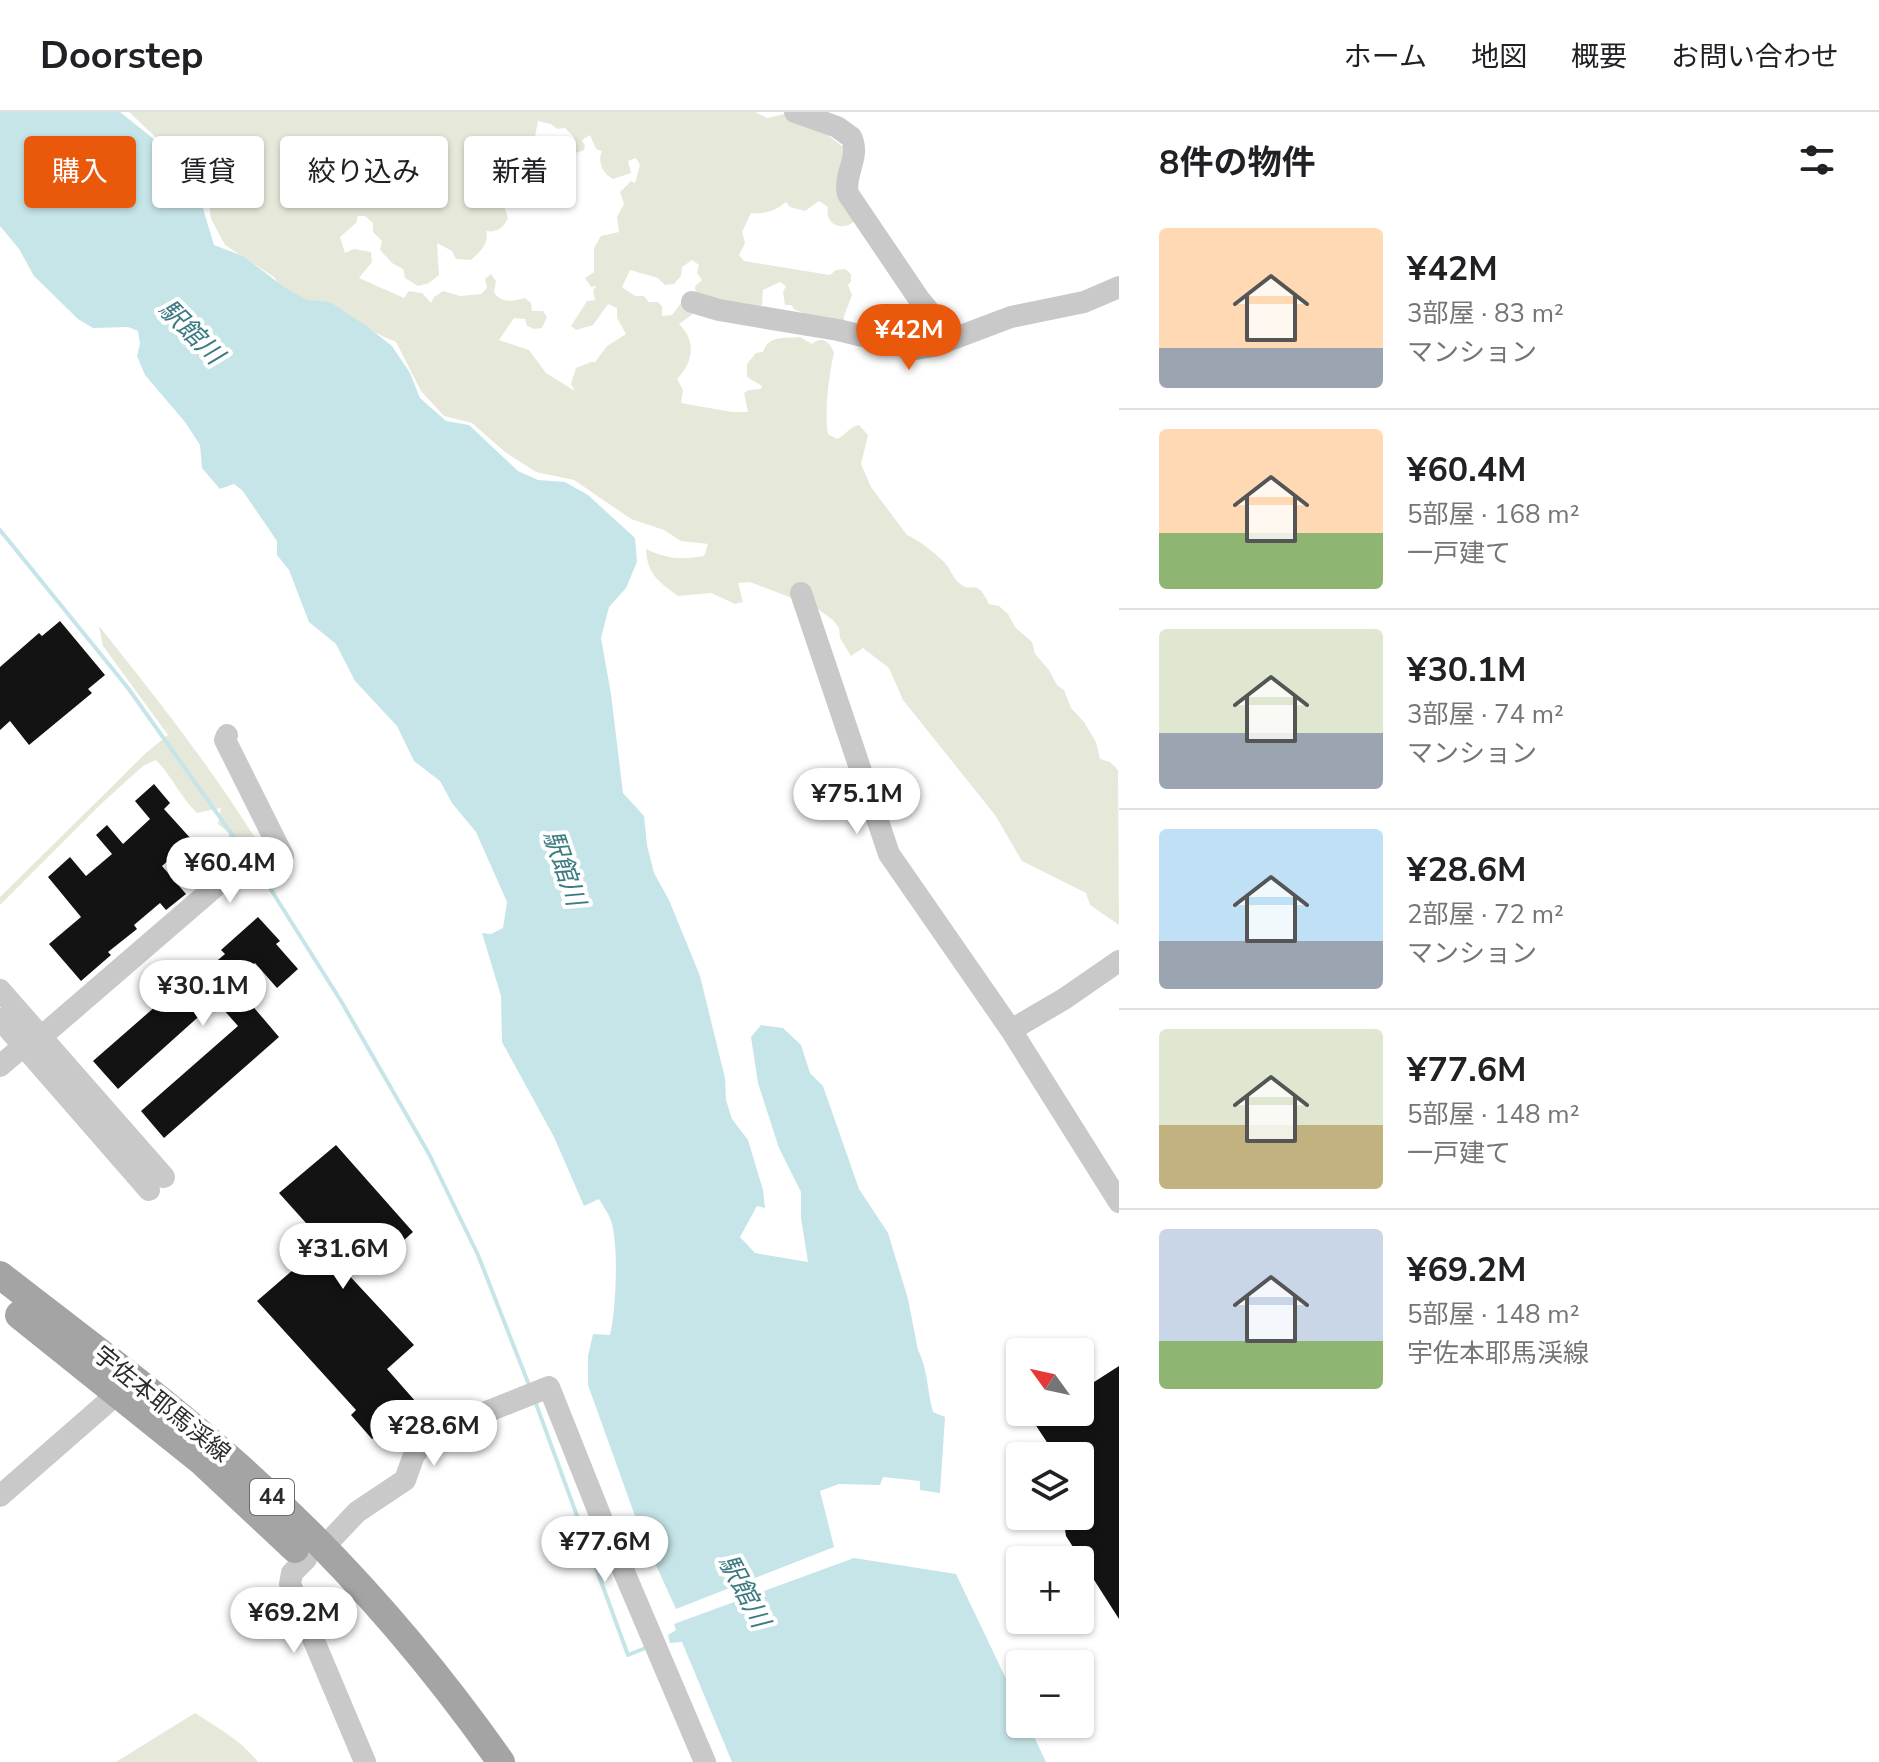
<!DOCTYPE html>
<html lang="ja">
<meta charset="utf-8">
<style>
body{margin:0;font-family:"Nunito Sans","Noto Sans JP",sans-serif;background:#f2f2f2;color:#202124;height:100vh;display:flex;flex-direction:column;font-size:30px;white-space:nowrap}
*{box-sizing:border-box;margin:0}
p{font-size:26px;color:#757577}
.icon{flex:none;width:44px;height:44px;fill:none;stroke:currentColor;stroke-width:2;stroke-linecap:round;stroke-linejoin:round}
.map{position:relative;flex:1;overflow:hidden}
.panel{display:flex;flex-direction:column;background:#fff;width:760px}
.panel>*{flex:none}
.banner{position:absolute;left:24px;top:24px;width:760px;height:72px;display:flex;gap:16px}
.needle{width:52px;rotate:303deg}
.fabs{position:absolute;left:1006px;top:1226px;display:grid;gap:16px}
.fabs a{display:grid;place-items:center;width:88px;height:88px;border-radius:8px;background:#fff;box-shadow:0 2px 6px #0004;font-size:40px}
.price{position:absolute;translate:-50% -68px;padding:0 18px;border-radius:28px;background:#fff;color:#222;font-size:26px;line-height:52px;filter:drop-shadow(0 2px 4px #0008)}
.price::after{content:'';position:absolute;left:50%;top:48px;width:24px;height:18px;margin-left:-12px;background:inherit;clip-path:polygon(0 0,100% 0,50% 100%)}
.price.current{background:#ea580c;color:#fff}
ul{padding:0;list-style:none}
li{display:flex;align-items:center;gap:24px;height:200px;padding:0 40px}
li+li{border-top:2px solid #e0e0e0}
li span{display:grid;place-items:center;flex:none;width:224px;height:160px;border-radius:8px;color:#555}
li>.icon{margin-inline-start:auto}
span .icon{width:96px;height:96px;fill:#fffc;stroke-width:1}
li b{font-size:34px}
h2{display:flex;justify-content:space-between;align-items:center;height:96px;padding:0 40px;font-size:34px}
.pill{padding:0 28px;border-radius:8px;background:#fff;box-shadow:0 2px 6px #0004;font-size:28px;line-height:72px}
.pill.current{background:#ea580c;color:#fff}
header{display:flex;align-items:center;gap:48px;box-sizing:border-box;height:112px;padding:0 40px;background:#fff;border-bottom:2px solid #e0e0e0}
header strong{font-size:38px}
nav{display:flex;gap:44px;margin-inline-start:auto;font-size:28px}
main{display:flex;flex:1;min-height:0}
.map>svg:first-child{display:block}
</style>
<header>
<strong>Doorstep</strong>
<nav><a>ホーム</a><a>地図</a><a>概要</a><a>お問い合わせ</a></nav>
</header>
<main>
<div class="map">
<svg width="1119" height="1650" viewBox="0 0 1119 1650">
<rect width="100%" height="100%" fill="#fff"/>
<path fill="#e6e9da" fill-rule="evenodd" d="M129 0H755L767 6 794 0C810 13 828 22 843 35L857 107C845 120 824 115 828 95L819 89 805 99 790 95 786 90C775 99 766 102 751 101L742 120 745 131 739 143 744 149 830 163 836 158 845 157 851 162V169L848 173 852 183 844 204V208L796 209 802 200 795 198 791 193H785L783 180 786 174 780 170 763 178 762 193 757 198 696 183 695 174 702 168 697 161 699 153 692 148 682 155 681 164 674 172 665 173 658 166 630 158 622 175 635 184H644L649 190H658L662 194V204L672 203 681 191 692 196 693 202 679 212C697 229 693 251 677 267L683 278 681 291 732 300H748L744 281 749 278 761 277 762 274 747 265V252L756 241 763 240C769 222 786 227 800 225L812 232C821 223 831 230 834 241 829 263 824 301 828 322L837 327C846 323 849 315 859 313L868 323 861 352 871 375 907 423C919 428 934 440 944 450 950 456 953 466 959 471 973 483 976 464 989 492L999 494 1008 502 1015 515 1032 530 1035 542 1049 558 1057 573 1064 578 1071 596 1084 610 1096 630 1100 647 1110 650 1118 658 1119 813 1090 793 1086 781 1022 749 995 703 903 588 889 556 863 536 851 544 840 526 839 516 833 508 815 495 750 470 738 471 743 490 735 492 711 481 678 484C659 470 647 462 646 437 667 447 681 448 704 444L708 432 681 429 664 418 631 407 574 368 536 360 505 340 472 311 444 304 421 279 396 230 304 190 282 177 274 165 225 133 211 107 205 61 169 38ZM538 9 551 12 557 17 565 16 574 25 564 31 565 36 573 42 584 38 585 34 582 28 590 23 596 37 602 39C597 50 603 62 613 67L631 61 628 49 636 46 640 53 635 71 631 69 620 80 624 92 617 105 619 120 601 124 594 136V160L585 166 591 175 596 174 593 179 595 188 587 189 571 214 576 218 593 213 608 192 617 196V206L626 222 607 234 595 250H591L576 256 571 272 575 279 546 261 529 238 499 228 514 206 525 207 527 214 534 217 542 216 547 205 543 199H532L531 191 525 186C513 189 501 192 494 180L496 169 491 162 485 167 487 176 481 182 460 184 443 179 434 185 431 191 422 181 409 179 404 186 359 166 372 150 371 140 354 137 345 141 340 125 356 111 358 104H365L373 111V120L382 129 380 138 392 151 403 157 405 166 418 174 429 171 439 163 437 131 452 139 456 147 471 148C479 140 490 132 486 119 497 121 504 115 508 106L502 88 493 83 490 63 498 57V52L488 47 489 36 494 34 503 46 509 48 528 42 533 36Z
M99 514C158 588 216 661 265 742L255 747 242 729 235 733 248 752 226 760 222 755 227 746 229 721 218 712 221 696 197 701C180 685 172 664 156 648L143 654 101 692 0 793V785L147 640 168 623 103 534Z
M195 1601C217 1615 242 1629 258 1650H116Z"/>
<path fill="#c6e5e8" d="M0 0H120L195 60 201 90 214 133 243 144 284 175 307 188 330 190 365 213 392 234 410 261 420 286 446 309 469 313 518 359 538 368 565 370 588 383 635 426 637 450 626 476 609 495 601 526 611 582 623 681 644 704 647 733 654 761 669 788 700 864 725 966 726 988 732 1007 748 1028 763 1078 765 1096 757 1094 740 1125 755 1141 808 1150 801 1106V1080L779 1036 758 971 751 925 761 913 783 916 801 933 810 961 823 974 859 1077 888 1121 908 1187 918 1238C928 1257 927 1279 933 1300L945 1305 940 1381 920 1378V1369L883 1365 880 1373 839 1372 820 1379 834 1435 676 1497 640 1418 588 1273V1244L593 1222 610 1223C616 1201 619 1130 611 1109 609 1102 603 1094 599 1087L584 1094 554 1025 502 930 501 884 482 821 491 822 503 816 507 790 476 720 452 691 440 669 414 649 397 614 355 569 336 532 309 510 289 458 277 443V429L242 378 234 372 220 377 202 356 200 333 185 310 145 263 137 244 140 232 138 219 128 215 93 216 78 207 34 164 19 137 0 114Z
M854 1446 956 1462 1020 1596V1612H1028L1046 1650H732L682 1530 670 1531 668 1523 676 1518 674 1512Z"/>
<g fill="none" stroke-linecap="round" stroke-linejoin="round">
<path stroke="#c6e5e8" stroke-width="4" d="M0 418 128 576 253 752
M263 765 341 889 429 1042 478 1143 529 1273
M535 1289 628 1543 648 1535"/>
<path stroke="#c6e5e8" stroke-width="26" d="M725 1441 766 1516"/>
</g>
<path fill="#131313" d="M60 509 105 563 88 577 92 581 29 633 10 609 0 618V555L39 521 42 524Z
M154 672 170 691 164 697 192 728 162 754 186 782 166 798 160 791 134 813 137 817 108 840 111 843 81 869 49 832 81 805 48 765 70 745 86 764 112 742 96 723 107 713 123 732 150 707 135 689Z
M258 805 280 829 276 832 298 857 277 876 255 851 233 871 279 925 164 1026 141 999 238 914 216 889 118 977 93 949 188 866 192 870 225 842 221 838Z
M336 1033 413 1120 403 1129 393 1118 345 1159 414 1233 387 1257 416 1290 372 1327 351 1303 356 1298 257 1189 324 1131 279 1081Z
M1119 1254V1507L1066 1424 1063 1404H1080V1344H1056L1033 1309 1047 1300H1080V1279Z"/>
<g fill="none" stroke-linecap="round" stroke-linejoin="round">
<path stroke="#c9c9c9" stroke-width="22" d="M795 0 837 15 851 25C861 45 843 62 848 82L919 187 952 227
M692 190 719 198 838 218 916 237 934 234 1011 205 1084 190 1119 175
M801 481 889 742 1011 918 1119 1090
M0 878 164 1065
M0 907 149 1078
M1011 918 1064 887 1119 849
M41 925 223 768 253 761 283 744 225 628 227 623
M0 954 34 925
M0 1384 118 1281
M322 1437 357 1400 405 1368 414 1343 426 1328 471 1306 549 1275 604 1413 705 1650
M306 1447 292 1461 290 1472 365 1650"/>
<path stroke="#a4a4a4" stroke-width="28" d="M0 1163C77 1223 156 1281 229 1346 331 1435 423 1539 501 1650
M19 1203 201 1349 295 1437"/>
</g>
<g text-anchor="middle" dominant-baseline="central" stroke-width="8" stroke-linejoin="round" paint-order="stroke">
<rect fill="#fff" stroke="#6b6b6b" stroke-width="2" x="250" y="1367" width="44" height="36" rx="6"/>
<g font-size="22" font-weight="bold" fill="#2c2c2c">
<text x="272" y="1385">44</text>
</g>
<g font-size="24" fill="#2c2c2c" stroke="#fff">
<text transform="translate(162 1292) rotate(39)">宇佐本耶馬渓線</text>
</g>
<g font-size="26" font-style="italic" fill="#3d7b83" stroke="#fff">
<text transform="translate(191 220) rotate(45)">駅館川</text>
<text transform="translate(564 756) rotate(71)">駅館川</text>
<text transform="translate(744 1479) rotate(62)">駅館川</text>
</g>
</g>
</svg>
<div class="fabs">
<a><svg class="needle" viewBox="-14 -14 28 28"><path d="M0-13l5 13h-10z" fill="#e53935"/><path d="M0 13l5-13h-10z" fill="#757577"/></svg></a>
<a><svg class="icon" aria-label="layers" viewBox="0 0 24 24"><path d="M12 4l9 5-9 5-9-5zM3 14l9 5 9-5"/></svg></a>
<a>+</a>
<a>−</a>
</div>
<b class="price current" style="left:909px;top:260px">¥42M</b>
<b class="price" style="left:857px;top:724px">¥75.1M</b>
<b class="price" style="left:230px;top:793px">¥60.4M</b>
<b class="price" style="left:203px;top:916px">¥30.1M</b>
<b class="price" style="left:343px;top:1179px">¥31.6M</b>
<b class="price" style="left:434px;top:1356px">¥28.6M</b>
<b class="price" style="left:605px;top:1472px">¥77.6M</b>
<b class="price" style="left:294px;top:1543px">¥69.2M</b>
<div class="banner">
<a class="pill current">購入</a>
<a class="pill">賃貸</a>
<a class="pill">絞り込み</a>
<a class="pill">新着</a>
</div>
</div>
<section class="panel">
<h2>8件の物件<svg class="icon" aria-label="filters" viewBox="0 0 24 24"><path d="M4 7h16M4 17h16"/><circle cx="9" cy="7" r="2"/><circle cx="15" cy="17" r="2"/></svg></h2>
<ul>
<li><span style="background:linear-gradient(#ffd9b3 75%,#9aa5b1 0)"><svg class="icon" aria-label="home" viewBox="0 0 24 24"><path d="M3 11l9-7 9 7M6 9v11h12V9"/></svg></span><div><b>¥42M</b><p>3部屋 · 83 m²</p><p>マンション</p></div></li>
<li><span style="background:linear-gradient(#ffd9b3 65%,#8fb573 0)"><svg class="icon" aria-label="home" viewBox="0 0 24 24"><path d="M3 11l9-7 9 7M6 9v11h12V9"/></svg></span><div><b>¥60.4M</b><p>5部屋 · 168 m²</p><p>一戸建て</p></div></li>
<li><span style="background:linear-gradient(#dfe7d0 65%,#9aa5b1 0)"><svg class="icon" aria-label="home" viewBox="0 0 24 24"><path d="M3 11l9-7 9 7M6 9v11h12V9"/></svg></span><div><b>¥30.1M</b><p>3部屋 · 74 m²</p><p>マンション</p></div></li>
<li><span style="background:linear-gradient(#bfe0f5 70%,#9aa5b1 0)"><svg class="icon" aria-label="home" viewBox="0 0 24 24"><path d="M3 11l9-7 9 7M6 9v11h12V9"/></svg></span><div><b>¥28.6M</b><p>2部屋 · 72 m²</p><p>マンション</p></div></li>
<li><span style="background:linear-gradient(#dfe7d0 60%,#c2b280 0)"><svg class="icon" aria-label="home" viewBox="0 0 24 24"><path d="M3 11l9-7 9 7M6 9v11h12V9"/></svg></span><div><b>¥77.6M</b><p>5部屋 · 148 m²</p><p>一戸建て</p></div></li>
<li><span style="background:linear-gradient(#c9d6e8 70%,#8fb573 0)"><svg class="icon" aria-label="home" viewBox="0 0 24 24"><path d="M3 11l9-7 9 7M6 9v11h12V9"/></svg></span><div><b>¥69.2M</b><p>5部屋 · 148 m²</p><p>宇佐本耶馬渓線</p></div></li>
</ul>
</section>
</main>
